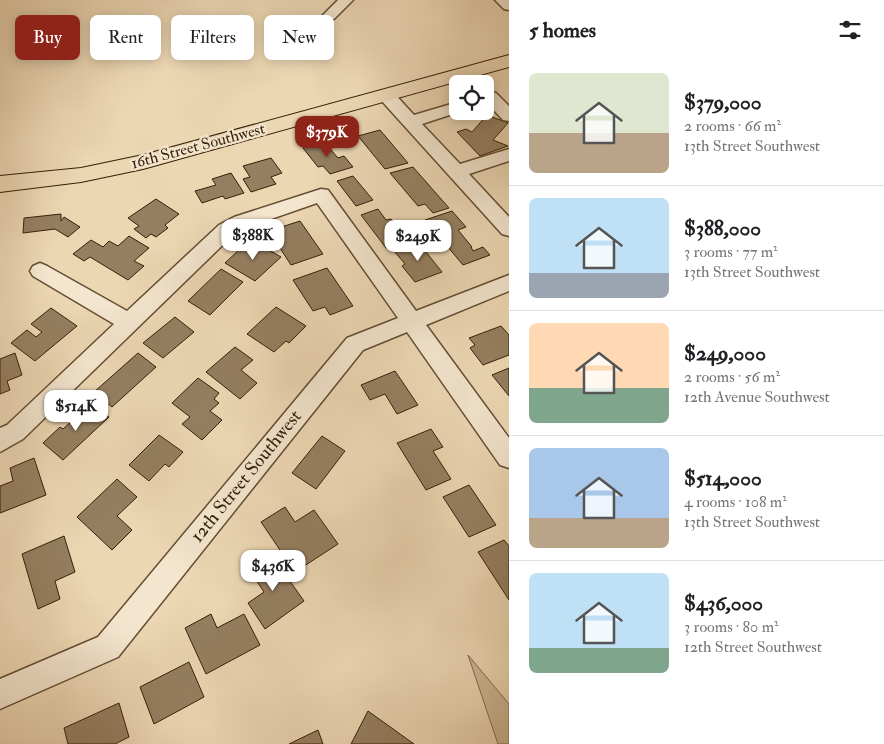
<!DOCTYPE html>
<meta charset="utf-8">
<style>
body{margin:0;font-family:"IM FELL Double Pica",serif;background:#f6f6f6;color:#202124;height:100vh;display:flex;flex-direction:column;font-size:19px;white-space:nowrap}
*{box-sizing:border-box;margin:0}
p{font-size:16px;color:#757577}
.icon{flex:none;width:28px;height:28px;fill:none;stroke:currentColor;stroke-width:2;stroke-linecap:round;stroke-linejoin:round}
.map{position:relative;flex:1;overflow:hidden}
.details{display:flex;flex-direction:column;background:#fff;width:375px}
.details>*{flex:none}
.banner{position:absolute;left:15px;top:15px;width:419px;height:45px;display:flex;gap:10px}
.fabs{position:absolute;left:449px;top:75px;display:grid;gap:10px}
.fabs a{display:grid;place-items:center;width:45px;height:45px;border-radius:8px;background:#fff;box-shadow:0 2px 12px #0003;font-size:25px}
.price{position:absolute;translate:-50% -42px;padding:0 11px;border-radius:10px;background:#fff;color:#222;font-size:16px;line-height:32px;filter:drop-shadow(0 1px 2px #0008)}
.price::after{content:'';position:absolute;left:50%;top:30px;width:15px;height:11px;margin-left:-8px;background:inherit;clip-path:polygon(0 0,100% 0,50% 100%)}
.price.on{background:#8f2418;color:#fff}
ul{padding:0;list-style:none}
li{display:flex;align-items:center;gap:15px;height:125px;padding:0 20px}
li+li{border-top:1px solid #e0e0e0}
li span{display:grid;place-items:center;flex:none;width:140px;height:100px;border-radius:8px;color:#555}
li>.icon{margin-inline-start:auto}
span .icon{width:60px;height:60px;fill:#fffc;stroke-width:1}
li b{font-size:21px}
h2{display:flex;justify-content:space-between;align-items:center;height:60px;padding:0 20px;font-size:21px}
.tag{padding:0 18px;border-radius:8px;background:#fff;box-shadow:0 2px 12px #0003;font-size:18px;line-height:45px}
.tag.on{background:#8f2418;color:#fff}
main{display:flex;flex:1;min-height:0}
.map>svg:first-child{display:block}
</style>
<main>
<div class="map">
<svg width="509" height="744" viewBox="0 0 509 744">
<rect width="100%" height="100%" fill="#ecd7b3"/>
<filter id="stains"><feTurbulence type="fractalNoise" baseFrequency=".004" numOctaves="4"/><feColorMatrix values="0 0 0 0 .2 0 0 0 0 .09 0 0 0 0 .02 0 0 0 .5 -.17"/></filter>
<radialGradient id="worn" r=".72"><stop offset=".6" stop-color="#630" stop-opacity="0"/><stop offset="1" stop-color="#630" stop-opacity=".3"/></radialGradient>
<path fill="#cdb896" stroke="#826c4f" d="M468 655 509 704V744H498Z"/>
<path fill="#957f61" stroke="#361f08" d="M487 115 508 123 493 140 508 146 480 156 457 132 466 129 472 132Z
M380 130 408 163 385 169 358 136Z
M324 142 338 158 344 156 353 167 330 174 323 166 318 167 303 148Z
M271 158 282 173 271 177 276 184 251 192 243 179 250 177 243 166Z
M413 167 449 208 433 213 425 204 418 206 390 173Z
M231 173 244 193 225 199 223 196 202 203 195 191 216 185 212 179Z
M353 176 373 200 356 206 337 181Z
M156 199 179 214 165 225 168 228 156 237 151 234 146 238 134 229 139 226 128 218Z
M378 209 386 220 391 219 408 240 386 248 361 215Z
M452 211 466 227 458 230 472 247H471L473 251 483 247 490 255 463 265 425 220Z
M61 214V221L64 217 80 227 68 237 55 229 23 233 24 218Z
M300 221 323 254 291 265 269 231Z
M129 236 149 248 134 261 144 266 128 280 90 257 84 261 73 254 91 240 103 247 109 241 118 246Z
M418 242 442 272 415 282 402 266 405 264 394 251Z
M257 243 281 257 255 281 225 263 241 248 248 252Z
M327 268 353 306 330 315 325 307 313 311 293 280Z
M221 269 243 282 210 315 188 301Z
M276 307 306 326 289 343 286 341 274 352 247 334Z
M51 308 77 326 35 361 11 343 27 330 36 337 42 332 31 324Z
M175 317 194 332 163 358 143 343Z
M501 326 509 335V355L483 365 470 348 475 345 469 338Z
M235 347 253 360 241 370 257 383 240 399 206 372Z
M15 353 22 375 7 381 10 390 0 394V359Z
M138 353 156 367 112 407 94 392Z
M509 368V396L492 375Z
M395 371 418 405 397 414 385 394 370 400 361 385Z
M198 378 219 393 214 399 219 403 210 411 222 420 202 440 182 424 190 417 172 403Z
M91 404 109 417 63 460 43 443 60 427 63 429Z
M431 429 443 447 433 451 451 479 426 490 397 443Z
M159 435 183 452 169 467 165 464 149 481 129 465Z
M322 436 345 451 316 489 292 473Z
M34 458 46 495 0 513V486L13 481 10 468Z
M117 479 137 497 117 516 132 530 112 550 77 517Z
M469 485 496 525 469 537 443 497Z
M285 507 295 522 314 510 338 544 295 572 261 522Z
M64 536 75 572 55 581 60 599 38 609 22 554Z
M504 540 509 546V600L478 552Z
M270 553 304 601 265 629 248 603 264 592 248 568Z
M211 614 217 628 244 614 260 645 206 674 185 628Z
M189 662 204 697 154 724 140 687Z
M119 703 129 737 115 744H68L64 728Z
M368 711 414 744H351Z
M318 730 323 744H289Z"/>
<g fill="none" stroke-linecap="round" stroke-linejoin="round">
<g stroke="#644d33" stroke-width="3">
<path id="minor" d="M338 0H353L334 19H324L322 16Z
M495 0H509V10L504 9Z
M386 90 392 91 414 115 458 102V111H462L422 124 460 164 509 149V161L469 174 509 217V236L502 234 380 99 378 95 380 91Z
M490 92 496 93 509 106V121L503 120 487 103 485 104V93Z
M321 189 328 190 416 311 509 275V291L426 325 509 438V468L500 465 407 332 363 350 118 657 0 709V679L98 637 347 338 398 318 317 203 248 227 233 235 23 439 0 452V428L7 425 114 324 33 276 30 271 33 266 40 263 47 266 127 311 219 225 234 217Z"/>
</g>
<g stroke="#361f08" stroke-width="2">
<path id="major" d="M509 55V67L143 169 81 182 0 192V176L81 168 143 155Z"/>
</g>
<use href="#minor" fill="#f3e5ce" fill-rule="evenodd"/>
<use href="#major" fill="#ecd7b3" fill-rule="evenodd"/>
</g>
<g text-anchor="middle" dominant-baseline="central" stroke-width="4.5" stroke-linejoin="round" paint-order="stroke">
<g font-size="16" fill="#361f08" stroke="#f3e5ce">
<text transform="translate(198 146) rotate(-15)">16th Street Southwest</text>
</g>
<g font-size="19" fill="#361f08" stroke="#f3e5ce">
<text transform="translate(246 476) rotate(-51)">12th Street Southwest</text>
</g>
</g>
<rect width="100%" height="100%" filter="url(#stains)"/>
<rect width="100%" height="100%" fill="url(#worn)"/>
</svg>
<div class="fabs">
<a><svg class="icon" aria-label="locate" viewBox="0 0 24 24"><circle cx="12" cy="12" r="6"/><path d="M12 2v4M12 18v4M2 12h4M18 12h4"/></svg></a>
</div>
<b class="price on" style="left:327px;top:158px">$379K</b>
<b class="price" style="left:253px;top:261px">$388K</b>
<b class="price" style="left:418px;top:262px">$249K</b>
<b class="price" style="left:76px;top:432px">$514K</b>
<b class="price" style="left:273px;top:592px">$436K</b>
<div class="banner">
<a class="tag on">Buy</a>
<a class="tag">Rent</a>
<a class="tag">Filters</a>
<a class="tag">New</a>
</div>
</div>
<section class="details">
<h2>5 homes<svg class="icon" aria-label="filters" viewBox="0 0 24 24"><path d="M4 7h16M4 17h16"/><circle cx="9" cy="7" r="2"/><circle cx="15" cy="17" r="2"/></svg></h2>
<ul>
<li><span style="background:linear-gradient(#dfe7d0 60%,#b9a48a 0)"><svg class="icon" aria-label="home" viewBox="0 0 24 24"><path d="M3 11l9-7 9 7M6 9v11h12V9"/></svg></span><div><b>$379,000</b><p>2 rooms · 66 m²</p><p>13th Street Southwest</p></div></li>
<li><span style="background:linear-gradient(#bfe0f5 75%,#9aa5b1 0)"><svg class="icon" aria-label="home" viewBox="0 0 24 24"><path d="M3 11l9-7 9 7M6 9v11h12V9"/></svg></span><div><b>$388,000</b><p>3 rooms · 77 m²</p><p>13th Street Southwest</p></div></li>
<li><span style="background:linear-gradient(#ffd9b3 65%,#7fa58c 0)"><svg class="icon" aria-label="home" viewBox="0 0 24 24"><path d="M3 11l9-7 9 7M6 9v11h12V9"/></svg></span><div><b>$249,000</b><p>2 rooms · 56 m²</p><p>12th Avenue Southwest</p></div></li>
<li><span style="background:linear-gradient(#a9c7e8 70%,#b9a48a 0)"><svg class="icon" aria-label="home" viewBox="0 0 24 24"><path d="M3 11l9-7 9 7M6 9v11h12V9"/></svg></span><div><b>$514,000</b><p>4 rooms · 108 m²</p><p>13th Street Southwest</p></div></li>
<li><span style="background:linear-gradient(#bfe0f5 75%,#7fa58c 0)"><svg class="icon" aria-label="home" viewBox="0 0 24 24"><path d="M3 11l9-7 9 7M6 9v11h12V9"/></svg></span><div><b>$436,000</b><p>3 rooms · 80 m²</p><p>12th Street Southwest</p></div></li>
</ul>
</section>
</main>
